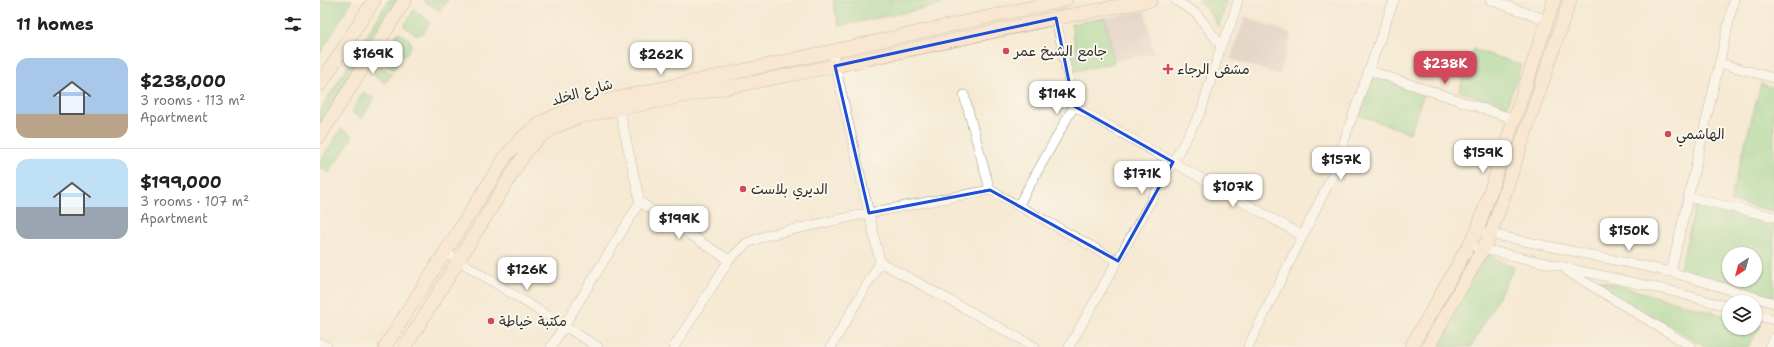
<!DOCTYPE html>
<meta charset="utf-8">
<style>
body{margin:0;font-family:"Shantell Sans","Playpen Sans Arabic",sans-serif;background:#f2f2f2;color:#222;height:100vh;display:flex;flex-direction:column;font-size:15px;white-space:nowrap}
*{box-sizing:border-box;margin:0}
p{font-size:13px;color:#767676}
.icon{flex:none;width:22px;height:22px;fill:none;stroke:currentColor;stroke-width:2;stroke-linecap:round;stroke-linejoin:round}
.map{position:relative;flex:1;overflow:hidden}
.details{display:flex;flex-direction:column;background:#fff;width:320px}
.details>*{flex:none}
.needle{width:26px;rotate:216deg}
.tools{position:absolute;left:1402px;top:247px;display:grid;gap:8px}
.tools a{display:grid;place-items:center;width:40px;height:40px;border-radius:50%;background:#fff;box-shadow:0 1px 3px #0004;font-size:20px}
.price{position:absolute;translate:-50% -34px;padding:0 9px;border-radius:8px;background:#fff;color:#222;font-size:13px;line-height:26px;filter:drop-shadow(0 1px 2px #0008)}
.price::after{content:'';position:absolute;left:50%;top:24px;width:12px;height:9px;margin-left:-6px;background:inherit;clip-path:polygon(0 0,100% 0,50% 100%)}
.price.current{background:#d1495b;color:#fff}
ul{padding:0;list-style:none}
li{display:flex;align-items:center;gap:12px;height:100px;padding:0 16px}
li+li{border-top:1px solid #e0e0e0}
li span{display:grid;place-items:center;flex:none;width:112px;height:80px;border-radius:12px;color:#555}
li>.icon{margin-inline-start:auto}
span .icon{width:48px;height:48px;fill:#fffc;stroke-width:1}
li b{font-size:17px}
h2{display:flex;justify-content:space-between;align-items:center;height:48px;padding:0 16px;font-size:17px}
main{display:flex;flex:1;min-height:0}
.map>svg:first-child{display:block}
</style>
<main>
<section class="details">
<h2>11 homes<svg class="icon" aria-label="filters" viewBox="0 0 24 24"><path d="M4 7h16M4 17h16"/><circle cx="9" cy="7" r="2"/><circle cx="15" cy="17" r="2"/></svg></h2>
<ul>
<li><span style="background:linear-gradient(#a9c7e8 70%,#b9a48a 0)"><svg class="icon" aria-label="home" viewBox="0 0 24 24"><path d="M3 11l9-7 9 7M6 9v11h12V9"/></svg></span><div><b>$238,000</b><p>3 rooms · 113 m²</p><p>Apartment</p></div></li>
<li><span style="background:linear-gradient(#bfe0f5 60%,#9aa5b1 0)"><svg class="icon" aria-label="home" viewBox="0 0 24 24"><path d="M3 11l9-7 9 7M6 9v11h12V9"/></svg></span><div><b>$199,000</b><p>3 rooms · 107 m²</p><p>Apartment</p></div></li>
</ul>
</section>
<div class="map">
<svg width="1454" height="347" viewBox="0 0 1454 347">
<rect width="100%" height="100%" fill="#fbf7ec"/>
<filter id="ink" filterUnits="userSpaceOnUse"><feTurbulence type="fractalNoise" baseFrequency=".025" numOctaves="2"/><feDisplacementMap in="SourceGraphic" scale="8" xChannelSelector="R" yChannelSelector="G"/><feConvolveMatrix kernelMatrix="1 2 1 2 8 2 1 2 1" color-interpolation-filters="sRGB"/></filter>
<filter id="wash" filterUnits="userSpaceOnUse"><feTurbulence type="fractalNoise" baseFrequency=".012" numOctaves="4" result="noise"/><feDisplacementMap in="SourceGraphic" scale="16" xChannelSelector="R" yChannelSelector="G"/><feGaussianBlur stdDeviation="0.9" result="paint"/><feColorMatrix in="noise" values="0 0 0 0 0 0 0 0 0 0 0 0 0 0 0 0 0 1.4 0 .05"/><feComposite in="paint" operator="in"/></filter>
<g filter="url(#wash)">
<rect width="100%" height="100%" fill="#f5ead3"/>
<path fill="#d0c0bb" d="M825 10 834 53 794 61 785 18Z
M925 16 972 34 959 75 910 59Z"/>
<path fill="#8fd58f" stroke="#5d805d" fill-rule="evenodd" d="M0 0H32L0 54Z
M69 0H77L0 124V111Z
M103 0H128L120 11Z
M513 0H619L620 5 519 26Z
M877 0H908L898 27 888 10Z
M94 10 110 22 103 33 97 35 84 26Z
M785 18 794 63 753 71 750 56 757 54 751 24Z
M78 32 90 40 91 46 85 56 70 46Z
M1153 49 1201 65 1187 107 1139 91Z
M69 53 80 60 73 70 63 63Z
M61 66 72 74 65 83 55 75Z
M1053 75 1104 93 1090 133 1039 115Z
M1441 84 1454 88V211L1410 201Z
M43 92 54 99 42 119 32 112Z
M21 129 33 136 9 173 0 167V162Z
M1376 204 1454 223V297L1359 273ZM1409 254H1435V280H1409Z
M1164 252 1194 268 1151 347H1126L1116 342Z
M1261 275 1409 317V328H1435V324L1441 326 1428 347H1387Z"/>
</g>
<g filter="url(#ink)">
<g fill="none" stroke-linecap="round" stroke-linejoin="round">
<g stroke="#908a7f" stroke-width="10">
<path id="street" d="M855 0 877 14 901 46
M1170 0 1227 20
M1399 63 1454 78
M1048 70 1194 119
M644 95 670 190
M754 106 983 236
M1368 197 1454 217
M320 202 409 260
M698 206 754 106 736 18
M1166 233 1351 272 1454 303
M1158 248 1351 291 1409 307
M125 252 278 347
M560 262 715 347
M1247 271 1372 347
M1351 272 1414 0
M1435 315 1454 320
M0 343 7 347
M231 347 320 202 299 108
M354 347 409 260 427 243 448 235 549 213 670 190 798 261
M511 347 560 262 512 51
M749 347 881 112 901 46 910 27 918 0
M928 347 1016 168 1028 129 1074 0
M1449 347 1454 338"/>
</g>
<g stroke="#908a7f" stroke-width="14">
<path id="secondary" d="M0 85 54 0
M0 136 85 0
M65 347 186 156C212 124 230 114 270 104L746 0
M85 347 207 150 220 137 235 127 258 117 515 66 736 18 831 0
M1091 347 1157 231 1234 0
M1108 347 1171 234 1250 0"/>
</g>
<use href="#street" stroke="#fff" stroke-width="9"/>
<use href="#secondary" stroke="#fbe5cf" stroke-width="13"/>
</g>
</g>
<path d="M0 0H1454V347H0ZM736 18 754 106 853 162 798 261 670 190 549 213 515 66Z" fill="#f5ead3" fill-opacity=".55" fill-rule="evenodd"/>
<path fill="none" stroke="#1d4ed8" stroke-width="3" stroke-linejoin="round" d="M736 18 754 106 853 162 798 261 670 190 549 213 515 66Z"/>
<g fill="#d1495b" stroke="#fbf7ec" stroke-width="1.5">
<circle cx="686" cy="51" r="4"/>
<path d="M846 63h4v4h4v4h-4v4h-4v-4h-4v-4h4z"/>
<circle cx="1348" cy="134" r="4"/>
<circle cx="423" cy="189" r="4"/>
<circle cx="171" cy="321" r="4"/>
</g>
<g text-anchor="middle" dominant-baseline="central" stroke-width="4" stroke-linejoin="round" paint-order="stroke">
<g font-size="14" fill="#2b2b2b" stroke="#fbf7ec" text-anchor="start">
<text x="694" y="51">جامع الشيخ عمر</text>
<text x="857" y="69">مشفى الرجاء</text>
<text x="1356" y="134">الهاشمي</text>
<text x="431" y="189">الديري بلاست</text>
<text x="179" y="321">مكتبة خياطة</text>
</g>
<g font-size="14" fill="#2b2b2b" stroke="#fbf7ec">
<text transform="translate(262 92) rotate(-16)">شارع الخلد</text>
</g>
</g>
</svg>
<div class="tools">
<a><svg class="needle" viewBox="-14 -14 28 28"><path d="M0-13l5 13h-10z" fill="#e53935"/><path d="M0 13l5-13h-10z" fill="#767676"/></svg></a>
<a><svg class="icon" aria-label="layers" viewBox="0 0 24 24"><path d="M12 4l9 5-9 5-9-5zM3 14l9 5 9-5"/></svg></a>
</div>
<b class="price" style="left:53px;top:75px">$169K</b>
<b class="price" style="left:341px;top:76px">$262K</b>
<b class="price current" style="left:1125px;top:85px">$238K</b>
<b class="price" style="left:737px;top:115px">$114K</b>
<b class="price" style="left:1163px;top:174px">$159K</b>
<b class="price" style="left:1021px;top:181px">$157K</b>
<b class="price" style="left:822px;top:195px">$171K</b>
<b class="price" style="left:913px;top:208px">$107K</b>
<b class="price" style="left:359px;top:240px">$199K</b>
<b class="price" style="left:1309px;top:252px">$150K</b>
<b class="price" style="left:207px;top:291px">$126K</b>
</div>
</main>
